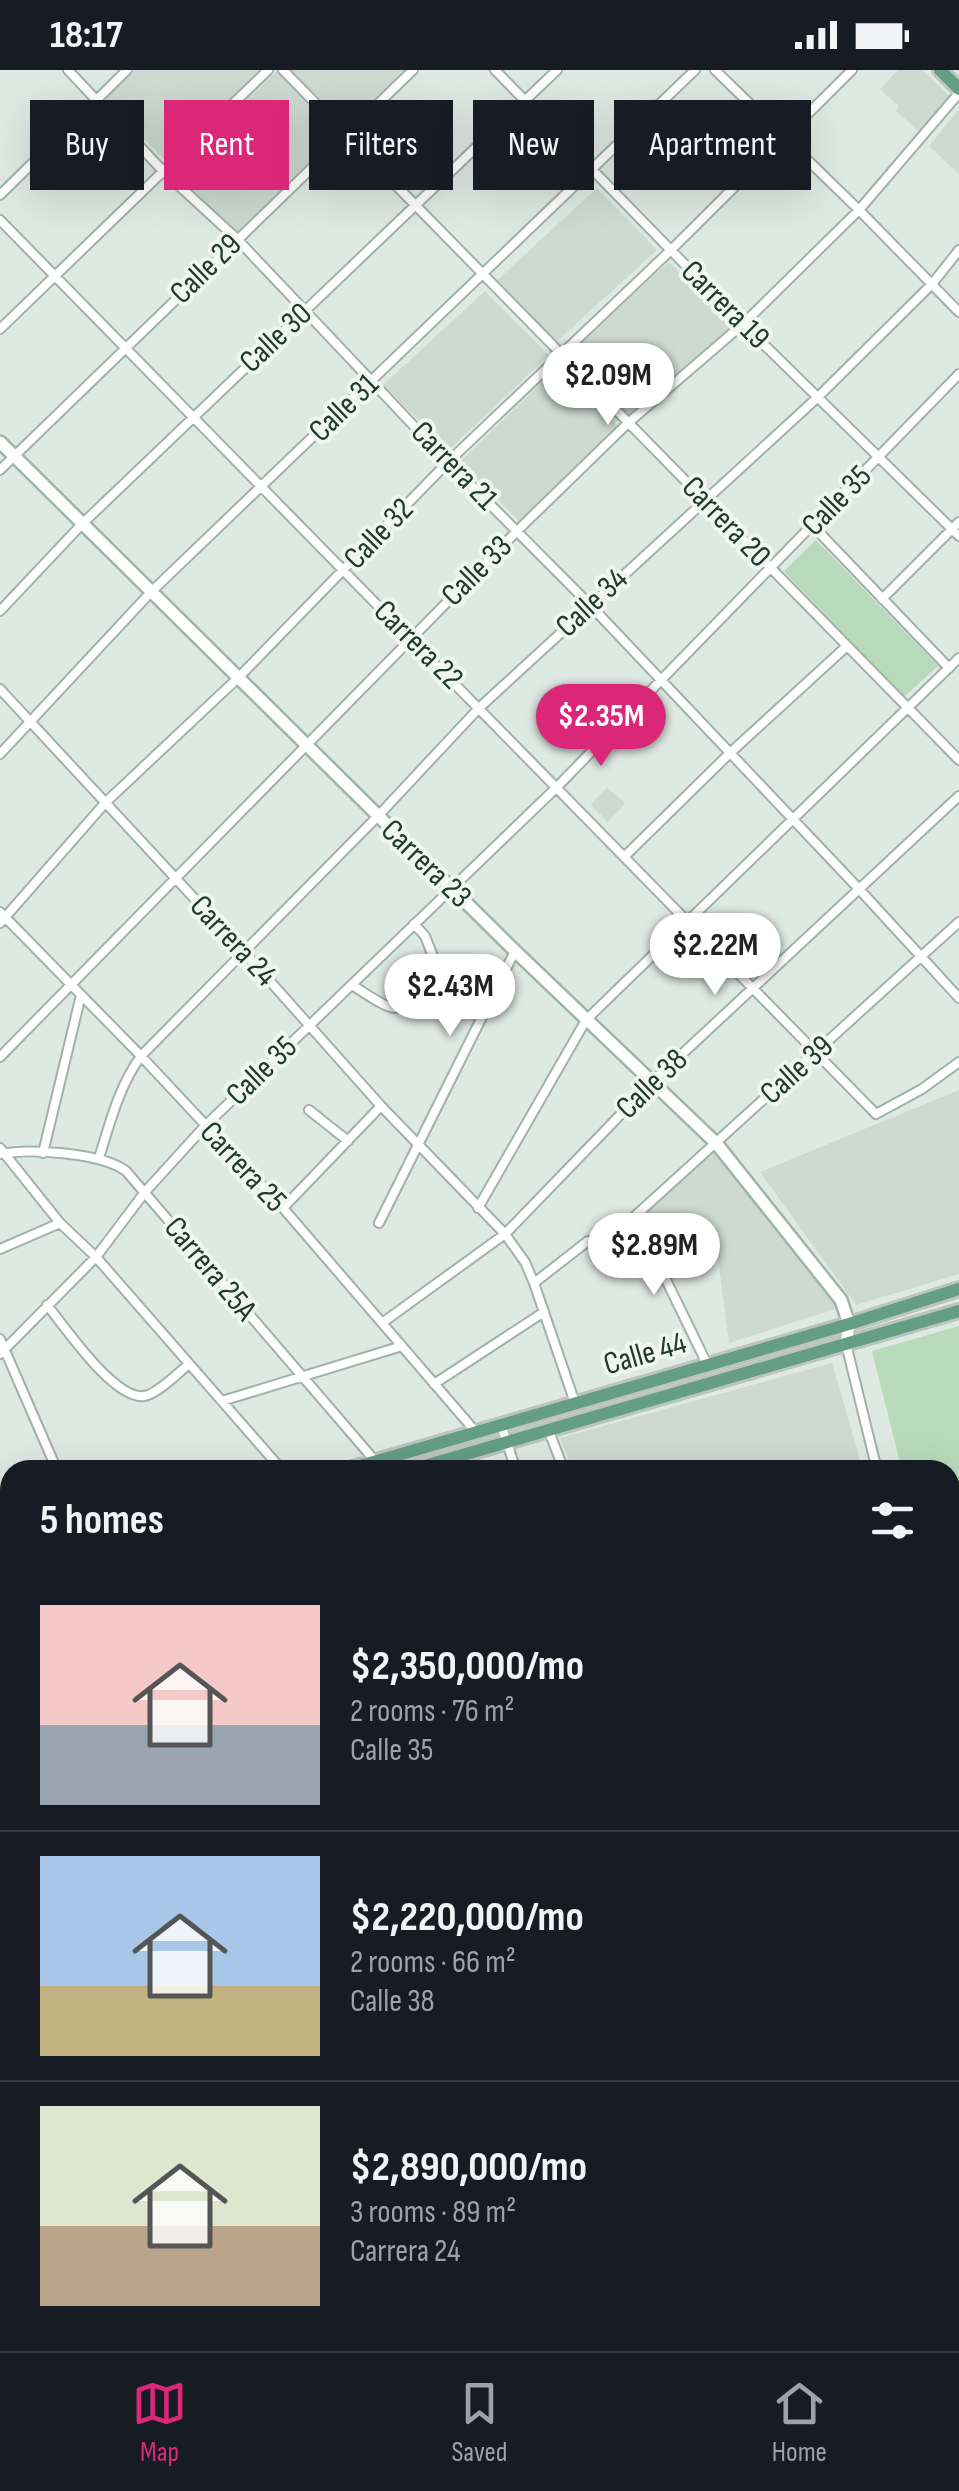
<!DOCTYPE html>
<meta charset="utf-8">
<style>
body{margin:0;font-family:"Sofia Sans Condensed",sans-serif;background:#20242c;color:#f1f3f6;height:100vh;display:flex;flex-direction:column;font-size:38px;white-space:nowrap}
*{box-sizing:border-box;margin:0}
p{font-size:32px;color:#9ea1a6}
.icon{flex:none;width:55px;height:55px;fill:none;stroke:currentColor;stroke-width:2;stroke-linecap:round;stroke-linejoin:round}
.map{position:relative;flex:1;overflow:hidden}
.sheet{position:absolute;left:0px;top:1390px;width:960px;height:892px;display:flex;flex-direction:column;background:#171b24;border-radius:30px 30px 0 0;box-shadow:0 10px 40px #0002}
.sheet>*{flex:none}
.top-card{position:absolute;left:30px;top:30px;width:900px;height:90px;display:flex;gap:20px}
.price{position:absolute;translate:-50% -85px;padding:0 22px;border-radius:35px;background:#fff;color:#222;font-size:32px;line-height:65px;filter:drop-shadow(0 2px 5px #0008)}
.price::after{content:'';position:absolute;left:50%;top:60px;width:30px;height:22px;margin-left:-15px;background:inherit;clip-path:polygon(0 0,100% 0,50% 100%)}
.price.on{background:#db2777;color:#fff}
ul{padding:0;list-style:none}
li{display:flex;align-items:center;gap:30px;height:250px;padding:0 40px}
li+li{border-top:2px solid #363941}
li span{display:grid;place-items:center;flex:none;width:280px;height:200px;border-radius:0px;color:#555}
li>.icon{margin-inline-start:auto}
span .icon{width:120px;height:120px;fill:#fffc;stroke-width:1}
li b{font-size:42px}
h2{display:flex;justify-content:space-between;align-items:center;height:120px;padding:0 40px;font-size:42px}
.pill{padding:0 35px;border-radius:0px;background:#171b24;box-shadow:0 10px 40px #0002;font-size:35px;line-height:90px}
.pill.on{background:#db2777;color:#fff}
.status{display:flex;justify-content:space-between;align-items:center;height:70px;padding:0 50px;background:#171b24;direction:ltr}
.status svg{height:28px;fill:currentColor}
.dock{display:flex;justify-content:space-around;align-items:center;height:140px;border-top:2px solid #363941;background:#171b24;font-size:28px;color:#9ea1a6}
.dock a{display:grid;justify-items:center;gap:5px}
.dock .on{color:#db2777}
.map>svg:first-child{display:block}
</style>
<div class="status"><b>18:17</b><svg viewBox="0 0 49 12"><path d="M0 12V9h3v3zM5 12V6h3v6zM10 12V3h3v9zM15 12V0h3v12zM26 1h20v11H26zM47 4h2v5h-2z"/></svg></div>
<div class="map">
<svg width="959" height="2281" viewBox="0 0 959 2281">
<rect width="100%" height="100%" fill="#dfe9e3"/>
<path fill="#cdd9d1" d="M135 0H259L172 88 165 90 106 32 107 27Z
M290 0H409L350 56H344Z
M898 0H922L952 28 920 62 896 41 899 36 880 19Z
M276 1 340 68 246 158 240 161 232 160 177 103 179 97Z
M958 40 959 41V104L929 76Z
M597 118 657 180 557 271 494 213Z
M669 192 735 257 632 351 567 284Z
M485 221 549 285 449 380 383 315Z
M558 296 622 360 522 454 461 391Z
M607 717 625 733 608 752 591 735Z
M959 1020V1204L856 1235 760 1102Z
M713 1079 838 1238 729 1273 716 1173 646 1167 636 1147Z
M832 1293 863 1400H573L560 1368Z"/>
<path fill="#b8dabb" d="M816 470 938 596 904 627 784 501Z
M959 1256V1626L950 1591V1400H902L872 1281Z
M957 1786 959 1796V1852L950 1855V1788Z"/>
<g fill="none" stroke-linecap="round" stroke-linejoin="round">
<g stroke="#a2b1a9" stroke-width="12">
<path id="street" d="M68 0 163 101 237 169 448 392 590 535 859 819 959 928
M283 0 959 690
M495 0 743 254 959 466
M715 0 859 140 959 242
M0 125 127 0
M0 150 876 1044 922 1019 959 992
M0 259 268 0
M0 400 413 0
M813 456 949 598
M882 529 959 452
M0 541 82 454 557 0
M0 619 244 882 381 1036 505 1164 525 1192 534 1213 575 1333
M0 684 151 522 695 0
M625 786 730 683 847 576
M0 842 141 986 283 1138 475 1361
M0 853 106 732 239 607 448 392 671 180 852 0
M352 915C362 921 385 938 395 938 413 938 431 904 434 889L425 866 414 854
M0 987 518 460 628 353 743 254 859 140 959 23
M309 1040 348 1071
M0 1078 60 1153 96 1187 282 1400
M43 1083 81 925
M0 1084C30 1078 102 1083 126 1101L376 1392
M99 1088C110 1053 119 1016 141 986L378 746 479 638 818 327 932 214 959 180
M283 1138 381 1036
M478 1138 586 950 959 588
M379 1153 515 881
M0 1179 60 1153
M534 1213 588 1171
M47 1235C65 1257 114 1330 144 1326 156 1325 178 1303 189 1294
M382 1253 505 1164 651 1013 959 726
M0 1269 57 1400
M846 1274 877 1400
M0 1284 96 1187 145 1122 205 1056 557 717 959 304
M707 1294 635 1146 959 852
M434 1314 544 1242
M222 1331 402 1276
M501 1355 516 1400
M548 1359 564 1400
M950 1690 959 1726
M950 1889 959 1886
M950 1960 959 1957
M0 1989 10 1985
M950 2032 959 2029
M0 2047 10 2043
M950 2085 959 2082
M0 2104 10 2100
M950 2160 959 2158
M0 2172 10 2169
M950 2209 959 2207
M950 2226 959 2254
M714 2272 718 2281
M765 2272 768 2281
M823 2272 826 2281
M868 2272 870 2281
M916 2272 918 2281
M62 2281 88 2272
M343 2281 369 2272
M518 2281 543 2272
M656 2281 670 2275"/>
</g>
<g stroke="#9eb5a8" stroke-width="16">
<path id="secondary" d="M0 372 515 881 716 1073 841 1230 849 1254 846 1274
M0 1495 10 1530
M0 1548 10 1576
M241 2272 244 2281
M260 2272 262 2281"/>
</g>
<g stroke="#bcc4c0" stroke-width="18">
<path id="primary" d="M940 0 959 19
M346 1400 849 1254 959 1219
M411 1400 959 1241
M0 1498 10 1495
M0 1522 10 1519"/>
</g>
<use href="#street" stroke="#fff" stroke-width="8"/>
<use href="#secondary" stroke="#fff" stroke-width="11"/>
<use href="#primary" stroke="#649e84" stroke-width="12"/>
</g>
<g text-anchor="middle" dominant-baseline="central" stroke-width="8" stroke-linejoin="round" paint-order="stroke">
<g font-size="32" fill="#21392e" stroke="#eff6f1">
<text transform="translate(206 199) rotate(-44)">Calle 29</text>
<text transform="translate(725 235) rotate(45)">Carrera 19</text>
<text transform="translate(276 268) rotate(-43)">Calle 30</text>
<text transform="translate(344 338) rotate(-44)">Calle 31</text>
<text transform="translate(454 396) rotate(46)">Carrera 21</text>
<text transform="translate(837 431) rotate(-46)">Calle 35</text>
<text transform="translate(726 452) rotate(46)">Carrera 20</text>
<text transform="translate(379 464) rotate(-46)">Calle 32</text>
<text transform="translate(477 501) rotate(-45)">Calle 33</text>
<text transform="translate(592 533) rotate(-43)">Calle 34</text>
<text transform="translate(418 575) rotate(45)">Carrera 22</text>
<text transform="translate(426 794) rotate(44)">Carrera 23</text>
<text transform="translate(233 871) rotate(47)">Carrera 24</text>
<text transform="translate(797 1000) rotate(-42)">Calle 39</text>
<text transform="translate(262 1001) rotate(-44)">Calle 35</text>
<text transform="translate(652 1014) rotate(-44)">Calle 38</text>
<text transform="translate(243 1097) rotate(47)">Carrera 25</text>
<text transform="translate(210 1199) rotate(50)">Carrera 25A</text>
<text transform="translate(645 1284) rotate(-16)">Calle 44</text>
</g>
</g>
</svg>
<b class="price" style="left:608px;top:358px">$2.09M</b>
<b class="price on" style="left:601px;top:699px">$2.35M</b>
<b class="price" style="left:715px;top:928px">$2.22M</b>
<b class="price" style="left:450px;top:969px">$2.43M</b>
<b class="price" style="left:654px;top:1228px">$2.89M</b>
<div class="top-card">
<a class="pill">Buy</a>
<a class="pill on">Rent</a>
<a class="pill">Filters</a>
<a class="pill">New</a>
<a class="pill">Apartment</a>
</div>
<section class="sheet">
<h2>5 homes<svg class="icon" aria-label="filters" viewBox="0 0 24 24"><path d="M4 7h16M4 17h16"/><circle cx="9" cy="7" r="2"/><circle cx="15" cy="17" r="2"/></svg></h2>
<ul>
<li><span style="background:linear-gradient(#f6c9c9 60%,#9aa5b1 0)"><svg class="icon" aria-label="home" viewBox="0 0 24 24"><path d="M3 11l9-7 9 7M6 9v11h12V9"/></svg></span><div><b>$2,350,000/mo</b><p>2 rooms · 76 m²</p><p>Calle 35</p></div></li>
<li><span style="background:linear-gradient(#a9c7e8 65%,#c2b280 0)"><svg class="icon" aria-label="home" viewBox="0 0 24 24"><path d="M3 11l9-7 9 7M6 9v11h12V9"/></svg></span><div><b>$2,220,000/mo</b><p>2 rooms · 66 m²</p><p>Calle 38</p></div></li>
<li><span style="background:linear-gradient(#dfe7d0 60%,#b9a48a 0)"><svg class="icon" aria-label="home" viewBox="0 0 24 24"><path d="M3 11l9-7 9 7M6 9v11h12V9"/></svg></span><div><b>$2,890,000/mo</b><p>3 rooms · 89 m²</p><p>Carrera 24</p></div></li>
</ul>
</section>
</div>
<nav class="dock">
<a class="on"><svg class="icon" aria-label="map" viewBox="0 0 24 24"><path d="M3 6l6-2 6 2 6-2v14l-6 2-6-2-6 2zM9 4v14M15 6v14"/></svg>Map</a>
<a><svg class="icon" aria-label="saved" viewBox="0 0 24 24"><path d="M7 4h10v16l-5-4-5 4z"/></svg>Saved</a>
<a><svg class="icon" aria-label="home" viewBox="0 0 24 24"><path d="M3 11l9-7 9 7M6 9v11h12V9"/></svg>Home</a>
</nav>
